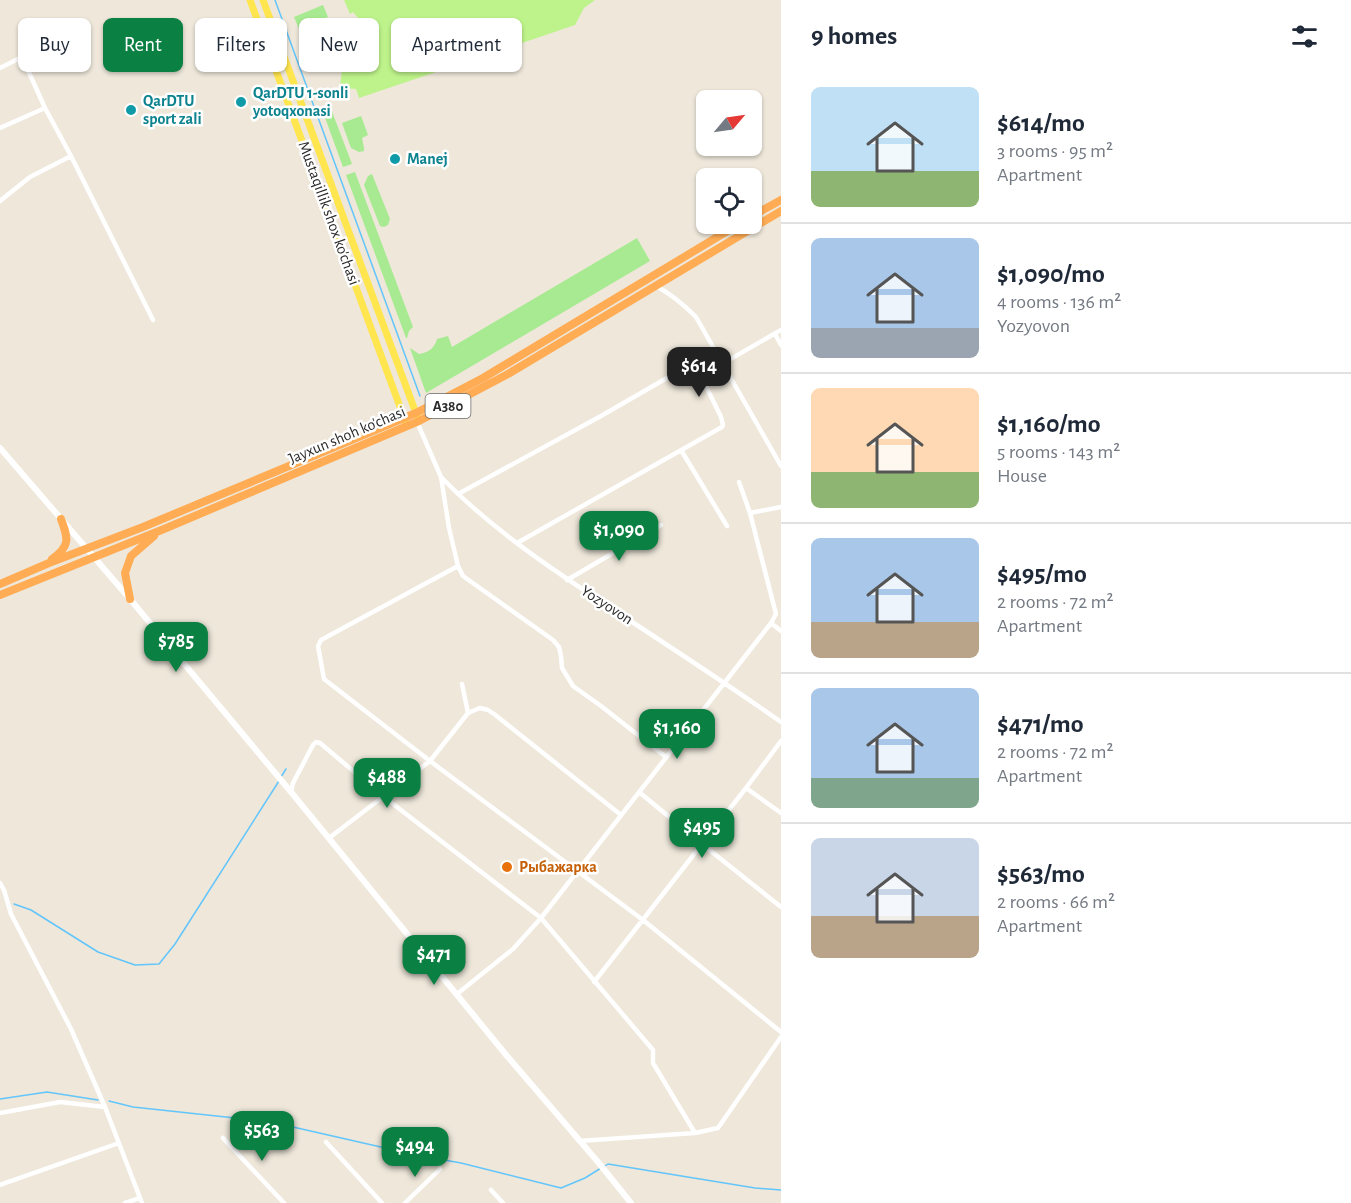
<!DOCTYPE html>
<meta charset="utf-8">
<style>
body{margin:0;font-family:"Alegreya Sans",sans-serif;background:#f6f6f7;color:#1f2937;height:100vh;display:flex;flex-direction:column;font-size:22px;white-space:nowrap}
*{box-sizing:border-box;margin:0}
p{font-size:20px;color:#747a83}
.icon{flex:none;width:33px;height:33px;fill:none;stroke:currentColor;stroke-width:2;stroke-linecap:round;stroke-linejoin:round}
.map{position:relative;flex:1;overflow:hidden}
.drawer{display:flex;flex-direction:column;background:#fff;width:570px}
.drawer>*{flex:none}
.top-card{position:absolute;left:18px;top:18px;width:570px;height:54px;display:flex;gap:12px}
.needle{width:39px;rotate:61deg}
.controls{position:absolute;left:696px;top:90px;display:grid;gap:12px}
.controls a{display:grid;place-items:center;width:66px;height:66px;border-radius:9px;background:#fff;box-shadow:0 2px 4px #0004;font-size:30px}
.price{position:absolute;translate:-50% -51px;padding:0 14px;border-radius:12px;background:#0b8043;color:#fff;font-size:20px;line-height:39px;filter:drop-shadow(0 2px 3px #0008)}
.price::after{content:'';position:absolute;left:50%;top:36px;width:18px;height:14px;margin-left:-9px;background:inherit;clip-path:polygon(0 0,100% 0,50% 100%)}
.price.on{background:#222;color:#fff}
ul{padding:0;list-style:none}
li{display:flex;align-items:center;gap:18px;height:150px;padding:0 30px}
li+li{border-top:2px solid #e0e1e3}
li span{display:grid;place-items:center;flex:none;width:168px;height:120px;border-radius:9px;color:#555}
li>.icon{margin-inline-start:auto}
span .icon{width:72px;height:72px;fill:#fffc;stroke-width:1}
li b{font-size:26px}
h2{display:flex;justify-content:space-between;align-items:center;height:72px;padding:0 30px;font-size:26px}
.chip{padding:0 21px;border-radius:9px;background:#fff;box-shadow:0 2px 4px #0004;font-size:21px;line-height:54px}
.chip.on{background:#0b8043;color:#fff}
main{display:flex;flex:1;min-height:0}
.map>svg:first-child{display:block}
</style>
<main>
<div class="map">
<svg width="781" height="1203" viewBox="0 0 781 1203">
<rect width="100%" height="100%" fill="#eee7da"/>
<path fill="#a7ea91" d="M323 5 328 17 299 29 294 17Z
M330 20 334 44 332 65C322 66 317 63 309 56 308 41 317 25 330 20Z
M331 109 352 164 343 167 323 112Z
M361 116 368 135 362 138 364 148V151L359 152 351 148 342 123Z
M355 172 413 327 409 331 407 338H406L346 175Z
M372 174 390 219 388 225 384 227 380 226 364 185 368 176Z
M637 238 650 261 426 393 410 348 419 354C429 352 434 349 437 339L448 336 452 347Z"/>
<path fill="#bef38b" d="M344 0H595L584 8 575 25 359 98 356 89 343 88 340 86 343 62 342 32 358 18 353 12 350 14Z"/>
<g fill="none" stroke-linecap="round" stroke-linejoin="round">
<path stroke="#62c5fb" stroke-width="1.5" d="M275 0 420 396
M281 777 286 769
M14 904 31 910 98 952 135 965 159 964 175 944 279 781
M0 1099 47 1092 98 1100
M109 1101 133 1107 271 1122 416 1155 461 1163 561 1188 585 1178 601 1168
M605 1166 608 1164 755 1188 781 1190"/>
<path stroke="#fff" stroke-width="4.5" d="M0 68 22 57 45 108 71 156 153 320
M0 128 45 108
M0 201 30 177 71 156
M656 286C671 294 684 305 696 317L781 466
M775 334 781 345
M701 376 781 330
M417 422 441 477 449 528 458 566 463 576 553 640 559 647 561 656 562 668 573 686 601 706 666 757
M681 450 727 526
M441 477C494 532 562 576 626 618 678 652 730 686 781 722
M458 494 601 416 686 367 695 370 701 376 721 417 723 425 722 427 517 543
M750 513 781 507
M458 566 321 640 318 646 324 679 430 761 643 920 781 1032
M567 580 661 525
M771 623 781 631
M462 684 468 713
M746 788 781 813
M291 792 293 783 313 745 316 742 320 743 384 797 541 918 653 1050V1063L695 1133
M639 792 702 844 781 907
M329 838 430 761 468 713 480 708 488 710 494 714 621 815
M0 883 4 890 11 914 71 1029 105 1107 142 1203
M594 982 746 788 781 741
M457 994 513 949 541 918 771 623 776 614 750 513 739 482
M0 1113 60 1102 105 1107
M223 1138 284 1203
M579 1141 695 1133 718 1128 781 1037
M326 1142 382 1203
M0 1185 119 1143
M491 1190 503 1203
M125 1203 140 1198
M405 1203 440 1169"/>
<path stroke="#fff" stroke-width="6" d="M0 448 130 599 291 792 507 1056 598 1162 631 1203"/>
<path stroke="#ffe54e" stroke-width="7" d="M250 0 406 423
M263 0 417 416"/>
<path stroke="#ffac54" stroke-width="8" d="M752 216 781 200
M52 559C71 546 68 538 61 519
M0 584 49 563 143 527 416 413 483 378 739 224
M0 595 164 529 419 421 508 374 781 211
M130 599 125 573 131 556 154 536"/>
</g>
<g fill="#0f9aa8" stroke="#fff" stroke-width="2">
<circle cx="241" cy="102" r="6"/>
<circle cx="131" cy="110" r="6"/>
<circle cx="395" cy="159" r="6"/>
</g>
<circle fill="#e8710a" stroke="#fff" stroke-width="2" cx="507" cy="867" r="6"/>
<g text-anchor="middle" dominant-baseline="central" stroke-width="5" stroke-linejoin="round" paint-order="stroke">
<rect fill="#fff" stroke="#6a6a6a" stroke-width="1.5" x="425.5" y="394" width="45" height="24" rx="4.5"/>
<g font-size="15" font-weight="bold" fill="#2a2a2a">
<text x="448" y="406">A380</text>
</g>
<g font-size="16" font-weight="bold" fill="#0d838f" stroke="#fff" text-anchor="start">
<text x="253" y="93">QarDTU 1-sonli<tspan x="253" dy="18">yotoqxonasi</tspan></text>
<text x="143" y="101">QarDTU<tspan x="143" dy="18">sport zali</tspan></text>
<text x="407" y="159">Manej</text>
</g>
<g font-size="16" fill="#2a2a2a" stroke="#fff">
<text transform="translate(329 213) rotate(70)">Mustaqillik shox ko'chasi</text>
<text transform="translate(347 435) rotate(-23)">Jayxun shoh ko'chasi</text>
<text transform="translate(607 605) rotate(33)">Yozyovon</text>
</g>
<g font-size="16" font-weight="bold" fill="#c56008" stroke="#fff" text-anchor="start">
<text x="519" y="867">Рыбажарка</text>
</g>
</g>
</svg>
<div class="controls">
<a><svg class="needle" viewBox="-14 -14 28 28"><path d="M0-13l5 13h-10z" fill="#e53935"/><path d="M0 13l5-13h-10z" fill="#747a83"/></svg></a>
<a><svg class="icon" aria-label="locate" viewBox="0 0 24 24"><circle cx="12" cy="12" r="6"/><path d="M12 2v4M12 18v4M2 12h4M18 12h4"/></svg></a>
</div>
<b class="price on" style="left:699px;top:398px">$614</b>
<b class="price" style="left:619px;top:562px">$1,090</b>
<b class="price" style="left:176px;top:673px">$785</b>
<b class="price" style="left:677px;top:760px">$1,160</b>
<b class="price" style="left:387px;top:809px">$488</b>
<b class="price" style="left:702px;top:859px">$495</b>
<b class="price" style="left:434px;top:986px">$471</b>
<b class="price" style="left:262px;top:1162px">$563</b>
<b class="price" style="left:415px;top:1178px">$494</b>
<div class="top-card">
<a class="chip">Buy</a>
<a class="chip on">Rent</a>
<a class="chip">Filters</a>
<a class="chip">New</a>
<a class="chip">Apartment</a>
</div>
</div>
<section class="drawer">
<h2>9 homes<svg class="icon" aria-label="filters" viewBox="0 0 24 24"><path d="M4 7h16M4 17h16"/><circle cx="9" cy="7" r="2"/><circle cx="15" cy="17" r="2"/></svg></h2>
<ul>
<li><span style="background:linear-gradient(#bfe0f5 70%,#8fb573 0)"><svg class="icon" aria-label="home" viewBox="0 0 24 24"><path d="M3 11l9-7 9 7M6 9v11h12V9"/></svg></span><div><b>$614/mo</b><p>3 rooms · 95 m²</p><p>Apartment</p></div></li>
<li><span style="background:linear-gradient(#a9c7e8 75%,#9aa5b1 0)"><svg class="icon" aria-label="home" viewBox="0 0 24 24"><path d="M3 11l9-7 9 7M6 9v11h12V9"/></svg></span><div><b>$1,090/mo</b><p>4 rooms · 136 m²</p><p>Yozyovon</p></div></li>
<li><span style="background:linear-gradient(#ffd9b3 70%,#8fb573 0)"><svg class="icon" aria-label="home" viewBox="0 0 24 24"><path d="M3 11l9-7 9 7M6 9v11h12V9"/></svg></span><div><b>$1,160/mo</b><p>5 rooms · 143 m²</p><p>House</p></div></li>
<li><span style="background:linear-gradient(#a9c7e8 70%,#b9a48a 0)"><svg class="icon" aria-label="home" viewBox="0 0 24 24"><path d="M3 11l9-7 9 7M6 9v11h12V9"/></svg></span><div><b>$495/mo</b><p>2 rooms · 72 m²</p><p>Apartment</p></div></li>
<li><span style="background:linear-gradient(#a9c7e8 75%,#7fa58c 0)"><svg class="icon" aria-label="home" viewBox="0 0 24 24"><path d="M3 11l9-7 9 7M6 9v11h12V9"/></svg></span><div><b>$471/mo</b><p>2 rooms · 72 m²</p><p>Apartment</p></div></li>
<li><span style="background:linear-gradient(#c9d6e8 65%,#b9a48a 0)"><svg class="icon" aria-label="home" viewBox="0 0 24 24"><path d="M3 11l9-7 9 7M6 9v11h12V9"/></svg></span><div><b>$563/mo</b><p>2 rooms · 66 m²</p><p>Apartment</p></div></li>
</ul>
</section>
</main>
